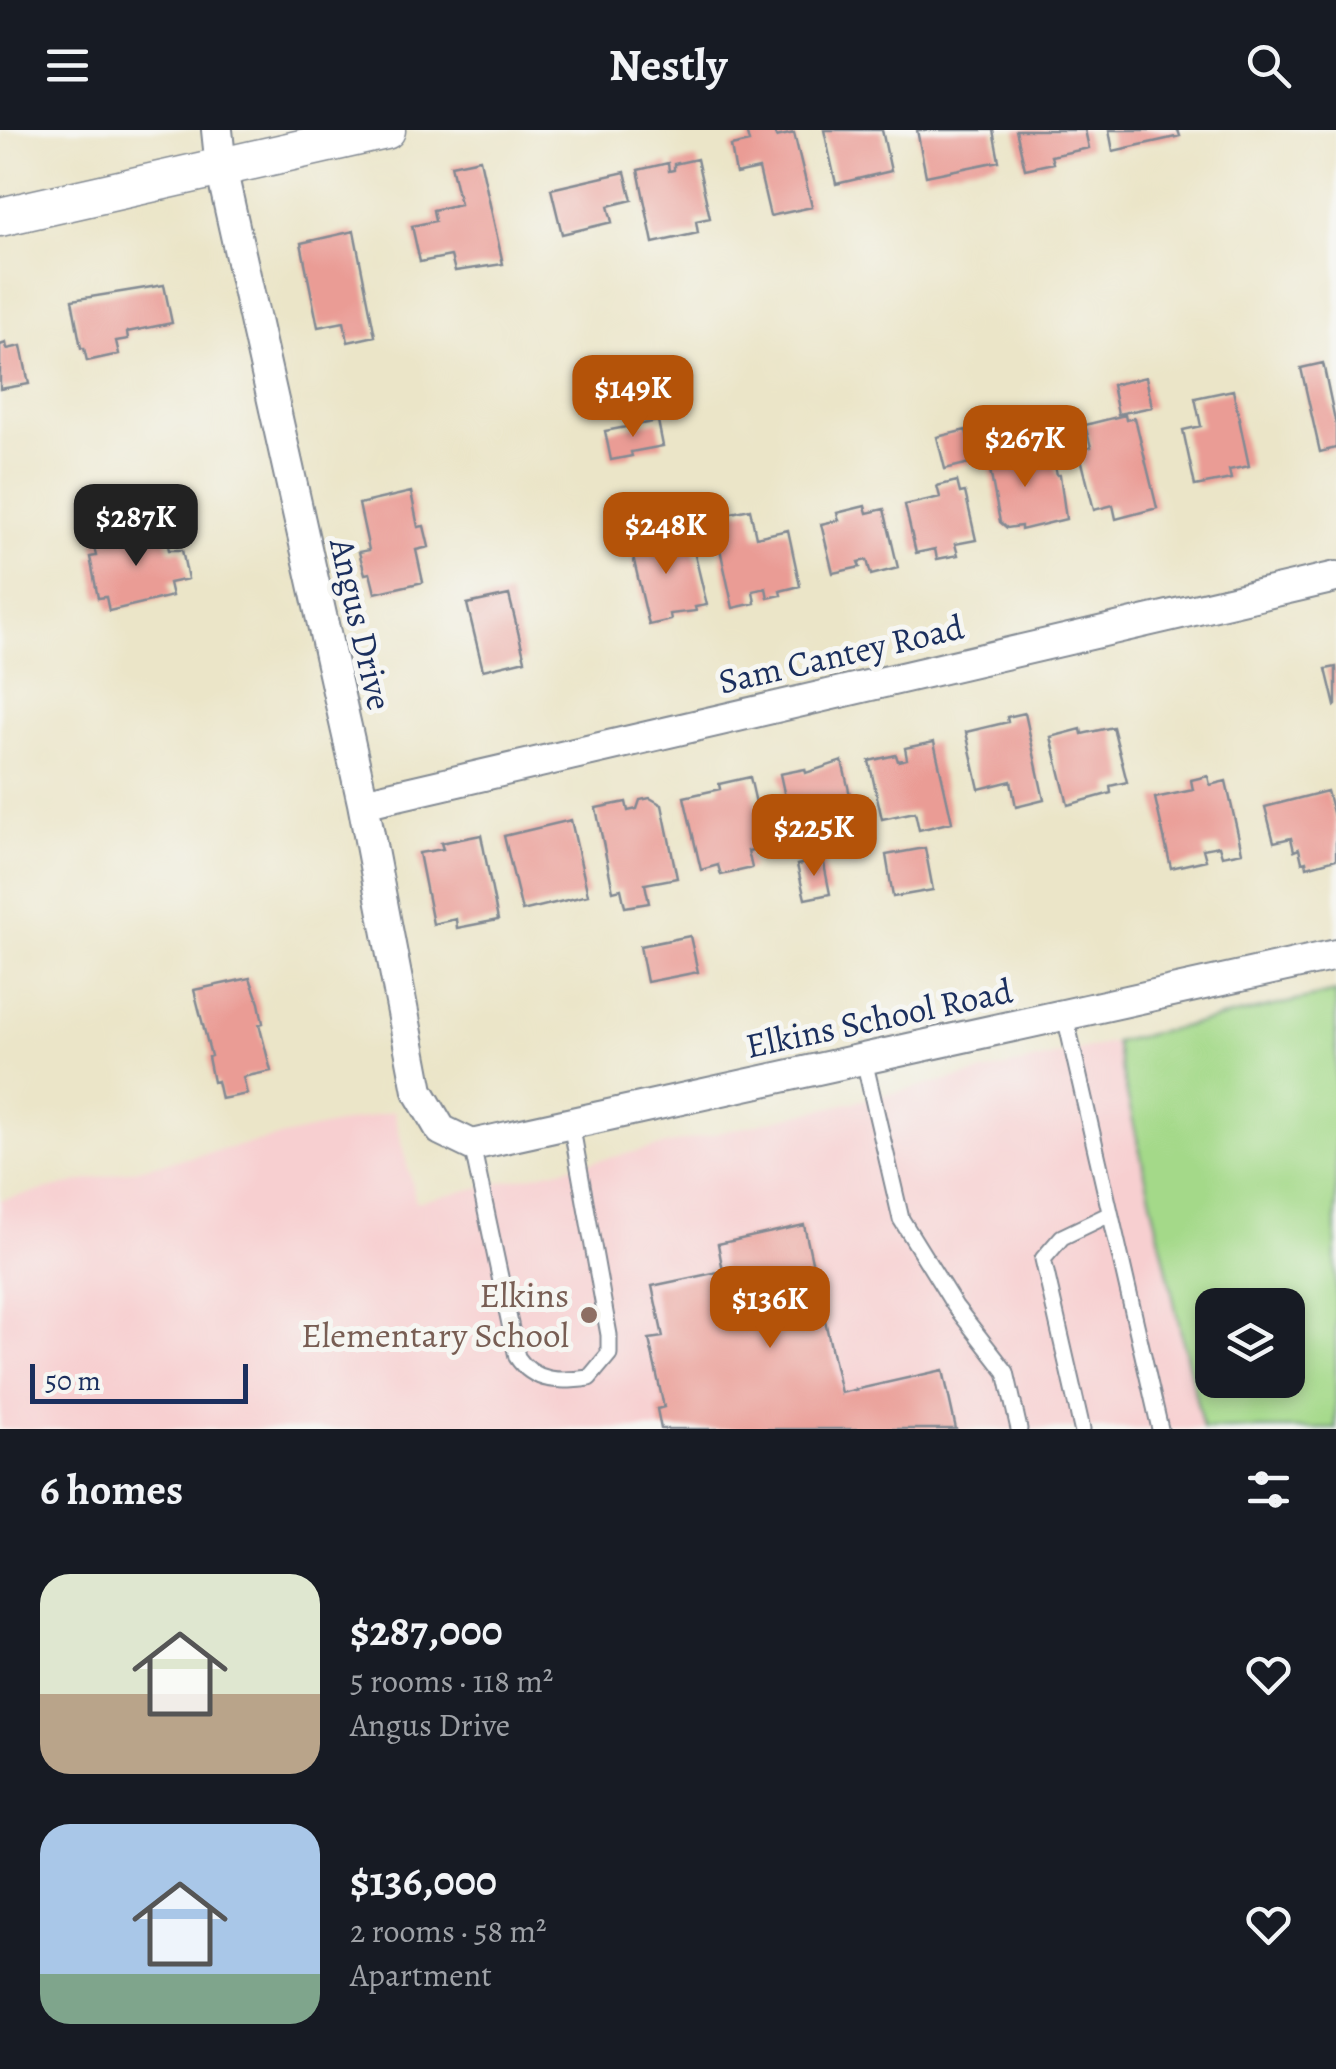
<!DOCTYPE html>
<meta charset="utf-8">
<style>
body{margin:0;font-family:Alegreya,serif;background:#242831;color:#f1f3f6;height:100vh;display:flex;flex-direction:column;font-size:38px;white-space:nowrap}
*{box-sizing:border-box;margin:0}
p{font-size:32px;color:#9ea1a6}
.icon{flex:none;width:55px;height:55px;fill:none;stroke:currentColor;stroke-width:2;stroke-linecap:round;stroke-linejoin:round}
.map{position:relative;height:1299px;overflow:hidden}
.panel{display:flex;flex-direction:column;background:#171b24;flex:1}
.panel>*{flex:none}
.fabs{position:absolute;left:1195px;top:1158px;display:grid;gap:20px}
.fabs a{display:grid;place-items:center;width:110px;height:110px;border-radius:20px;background:#171b24;box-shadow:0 5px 15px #0003;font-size:50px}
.scale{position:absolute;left:30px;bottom:25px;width:218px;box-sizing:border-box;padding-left:10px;border:5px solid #1b2f5e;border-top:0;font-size:28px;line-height:35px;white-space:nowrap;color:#1b2f5e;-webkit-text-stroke:8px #f6f6f2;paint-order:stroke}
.price{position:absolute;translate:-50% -85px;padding:0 22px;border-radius:20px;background:#b45309;color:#fff;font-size:32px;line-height:65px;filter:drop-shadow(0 2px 5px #0008)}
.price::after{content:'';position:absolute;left:50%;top:60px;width:30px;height:22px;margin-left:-15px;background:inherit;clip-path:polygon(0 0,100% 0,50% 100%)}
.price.selected{background:#222;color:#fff}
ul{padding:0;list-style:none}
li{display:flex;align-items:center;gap:30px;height:250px;padding:0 40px}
li span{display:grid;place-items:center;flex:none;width:280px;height:200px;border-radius:30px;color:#555}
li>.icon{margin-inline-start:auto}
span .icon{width:120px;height:120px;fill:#fffc;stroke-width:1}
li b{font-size:42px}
h2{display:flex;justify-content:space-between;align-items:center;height:120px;padding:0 40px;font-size:42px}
header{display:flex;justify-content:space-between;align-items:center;height:130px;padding:0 40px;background:#171b24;font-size:45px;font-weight:600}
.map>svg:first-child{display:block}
</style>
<header><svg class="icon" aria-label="menu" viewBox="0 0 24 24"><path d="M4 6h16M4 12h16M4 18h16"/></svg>Nestly<svg class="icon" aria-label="search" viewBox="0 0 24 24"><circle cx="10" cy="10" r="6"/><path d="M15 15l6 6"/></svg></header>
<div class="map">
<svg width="1336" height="1299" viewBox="0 0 1336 1299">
<rect width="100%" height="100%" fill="#f6f6f2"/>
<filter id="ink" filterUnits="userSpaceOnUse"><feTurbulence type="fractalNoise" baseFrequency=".01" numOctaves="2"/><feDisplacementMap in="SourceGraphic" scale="20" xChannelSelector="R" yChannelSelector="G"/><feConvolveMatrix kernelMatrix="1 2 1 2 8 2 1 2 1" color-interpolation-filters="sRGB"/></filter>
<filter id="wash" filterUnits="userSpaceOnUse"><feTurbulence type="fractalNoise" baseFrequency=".0048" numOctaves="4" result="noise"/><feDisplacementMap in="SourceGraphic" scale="40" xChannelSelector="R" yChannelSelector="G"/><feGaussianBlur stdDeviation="2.25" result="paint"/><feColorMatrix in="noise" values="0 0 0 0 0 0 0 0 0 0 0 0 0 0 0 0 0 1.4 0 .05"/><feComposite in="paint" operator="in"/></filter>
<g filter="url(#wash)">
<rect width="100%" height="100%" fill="#ebe5c8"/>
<path fill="#f7cfd0" d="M1115 912 1203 1299H0V1070L394 981 416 1072Z"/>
<path fill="#a4d989" stroke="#608474" stroke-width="2.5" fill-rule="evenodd" d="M1336 862V1299H1203L1115 912ZM1212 1175H1288V1250H1212Z"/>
<g id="blocks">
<path fill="#ea9c95" d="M746 0H774L776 7 794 3 812 77 770 86 759 39 736 44 731 16 749 12Z
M824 0H882L891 41 836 54Z
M917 0H993L999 31 926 46Z
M1016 0H1085L1089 18 1051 26 1053 33 1025 39Z
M1109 0H1178L1180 6 1113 21Z
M480 29 503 134 455 141 451 126 420 132 412 96 435 91 433 80 460 74 451 35Z
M697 29 710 88 696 91 698 103 653 113 638 40 668 33 669 41 674 40V34Z
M625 42 632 70 608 76 612 92 562 104 551 59Z
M354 101 375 206 348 212 344 192 318 197 301 113Z
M164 155 172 193 127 202 128 209 116 211 119 224 87 231 84 218H81L72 170Z
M6 213 7 219 21 216 29 254 0 259V215Z
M1323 233 1336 295V318L1320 322 1301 238Z
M1146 247 1152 277 1118 284 1112 255Z
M1233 260 1249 336 1229 340 1231 349 1195 356 1183 300 1201 296 1195 268Z
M1125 285 1126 290 1135 288 1157 378 1116 389 1113 375 1094 380 1079 320 1091 317 1085 295Z
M658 291 663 316 631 322 632 326 611 330 605 301Z
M966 300 974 332 945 339 937 307Z
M1015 314 1020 338 1054 331 1057 345H1060L1066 389 1021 400V396L1007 398 1000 392 986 319Z
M957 351 960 363 965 362 976 410 955 414 958 425 937 429 935 419 916 423 905 375 940 367 937 356Z
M411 362 418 397 424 396 429 417 416 420 423 452 375 463 370 443 365 444 359 422 369 420 359 374Z
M865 376 867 383 884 379 898 438 871 445 867 430 858 432 860 437 833 443 821 394 839 390 837 383Z
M750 379 756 407 788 400 800 456 780 461 781 465 768 468 766 458 753 461 755 473 733 478 713 387Z
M662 397 668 422 693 417 707 475 695 477 696 481 670 484 671 490 649 495 628 405Z
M157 399 158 408 166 407 169 420H182L188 449 169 453 172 466 109 481 106 467 98 468 90 427 96 426 93 412Z
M509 465 525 530 483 540 467 474Z
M1336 537V575L1335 576 1326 539Z
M1025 583 1044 670 1016 677 1011 651 979 659 966 602 1008 592 1007 587Z
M1113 597 1127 652 1110 656 1111 663 1068 675 1051 607 1081 599 1082 604Z
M934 612 952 692 919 700 915 682 882 689 869 631 896 625 898 631 907 629 905 618Z
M842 631 857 695 850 705 845 706 846 709 817 715 816 709 795 713 780 644 805 639 806 643Z
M1208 646 1210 655 1226 651 1242 722 1222 726 1219 716 1203 719 1206 730 1171 738 1155 668 1193 660 1191 650Z
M750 647 766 717 748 721 752 738 721 745 718 735 701 740 684 667 720 659 719 654Z
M1327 661 1336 693V729L1307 737 1306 731 1302 732 1299 719 1294 721 1291 708 1274 712 1265 677Z
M650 668 662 675 677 748 645 754 649 773 625 777 621 759 613 761 596 678 626 672 628 681 637 679 640 670Z
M571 690 588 765 522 781 504 706Z
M481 705 498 790 457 798 456 789 433 794 419 723 443 719 441 713Z
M925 718 933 760 893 767 886 725Z
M823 729 830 764 805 769 797 735Z
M690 806 698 842 647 852 640 816Z
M250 848 259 873 263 893 259 894 271 941 243 947 247 964 221 969 217 951 213 952 208 927 211 926 194 860Z
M804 1095 841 1263 943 1240 956 1299H661L657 1279 664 1277 649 1209 663 1207 652 1156 723 1141 718 1114Z"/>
</g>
</g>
<g filter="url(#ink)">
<use href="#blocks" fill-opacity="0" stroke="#838a93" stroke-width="2.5"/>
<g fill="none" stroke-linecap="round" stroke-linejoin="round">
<g stroke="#838a93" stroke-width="19">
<path id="service" d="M1065 886 1160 1299
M864 930 901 1089 955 1176 1006 1242 1019 1299
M472 1015 517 1227C534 1253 562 1252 589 1248L609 1224V1205L571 993
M1082 1299 1043 1129 1062 1107 1110 1084"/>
</g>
<g stroke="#838a93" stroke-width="34">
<path id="minor" d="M217 0 221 38 363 673 418 961 441 1000 472 1015 1336 825
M363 673 1336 447"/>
</g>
<g stroke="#838a93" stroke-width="41">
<path id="tertiary" d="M0 87 386 0"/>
</g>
<use href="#service" stroke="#fff" stroke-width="15"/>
<use href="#minor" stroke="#fff" stroke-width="30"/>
<use href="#tertiary" stroke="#fff" stroke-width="38"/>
</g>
</g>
<circle fill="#8d6e63" stroke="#f6f6f2" stroke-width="4" cx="589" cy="1185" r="10"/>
<g text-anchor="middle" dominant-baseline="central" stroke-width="10" stroke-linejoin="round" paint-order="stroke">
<g font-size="35" fill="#1b2f5e" stroke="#f6f6f2">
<text transform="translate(361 494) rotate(77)">Angus Drive</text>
<text transform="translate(841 524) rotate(-13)">Sam Cantey Road</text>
<text transform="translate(879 888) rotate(-12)">Elkins School Road</text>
</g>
<g font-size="35" fill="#785e54" stroke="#f6f6f2" text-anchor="end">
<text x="569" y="1165">Elkins<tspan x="569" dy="40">Elementary School</tspan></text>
</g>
</g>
</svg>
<div class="fabs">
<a><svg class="icon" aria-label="layers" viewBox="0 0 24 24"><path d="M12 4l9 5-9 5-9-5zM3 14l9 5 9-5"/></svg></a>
</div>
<div class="scale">50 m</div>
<b class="price" style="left:633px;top:310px">$149K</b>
<b class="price" style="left:1025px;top:360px">$267K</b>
<b class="price selected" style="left:136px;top:439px">$287K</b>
<b class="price" style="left:666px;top:447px">$248K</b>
<b class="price" style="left:814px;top:749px">$225K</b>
<b class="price" style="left:770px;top:1221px">$136K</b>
</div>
<section class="panel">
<h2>6 homes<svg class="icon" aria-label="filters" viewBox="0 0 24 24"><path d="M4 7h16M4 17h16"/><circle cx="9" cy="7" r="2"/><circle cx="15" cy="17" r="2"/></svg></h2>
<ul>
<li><span style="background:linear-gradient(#dfe7d0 60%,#b9a48a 0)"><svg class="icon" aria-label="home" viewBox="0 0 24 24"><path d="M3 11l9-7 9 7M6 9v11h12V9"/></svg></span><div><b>$287,000</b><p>5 rooms · 118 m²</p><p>Angus Drive</p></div><svg class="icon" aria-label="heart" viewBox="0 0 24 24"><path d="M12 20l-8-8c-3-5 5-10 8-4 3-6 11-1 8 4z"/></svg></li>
<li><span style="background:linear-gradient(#a9c7e8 75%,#7fa58c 0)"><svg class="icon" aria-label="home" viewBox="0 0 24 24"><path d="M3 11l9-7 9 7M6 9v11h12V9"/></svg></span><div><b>$136,000</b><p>2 rooms · 58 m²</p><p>Apartment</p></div><svg class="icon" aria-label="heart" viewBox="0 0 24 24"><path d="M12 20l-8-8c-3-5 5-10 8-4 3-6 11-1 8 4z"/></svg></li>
</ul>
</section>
